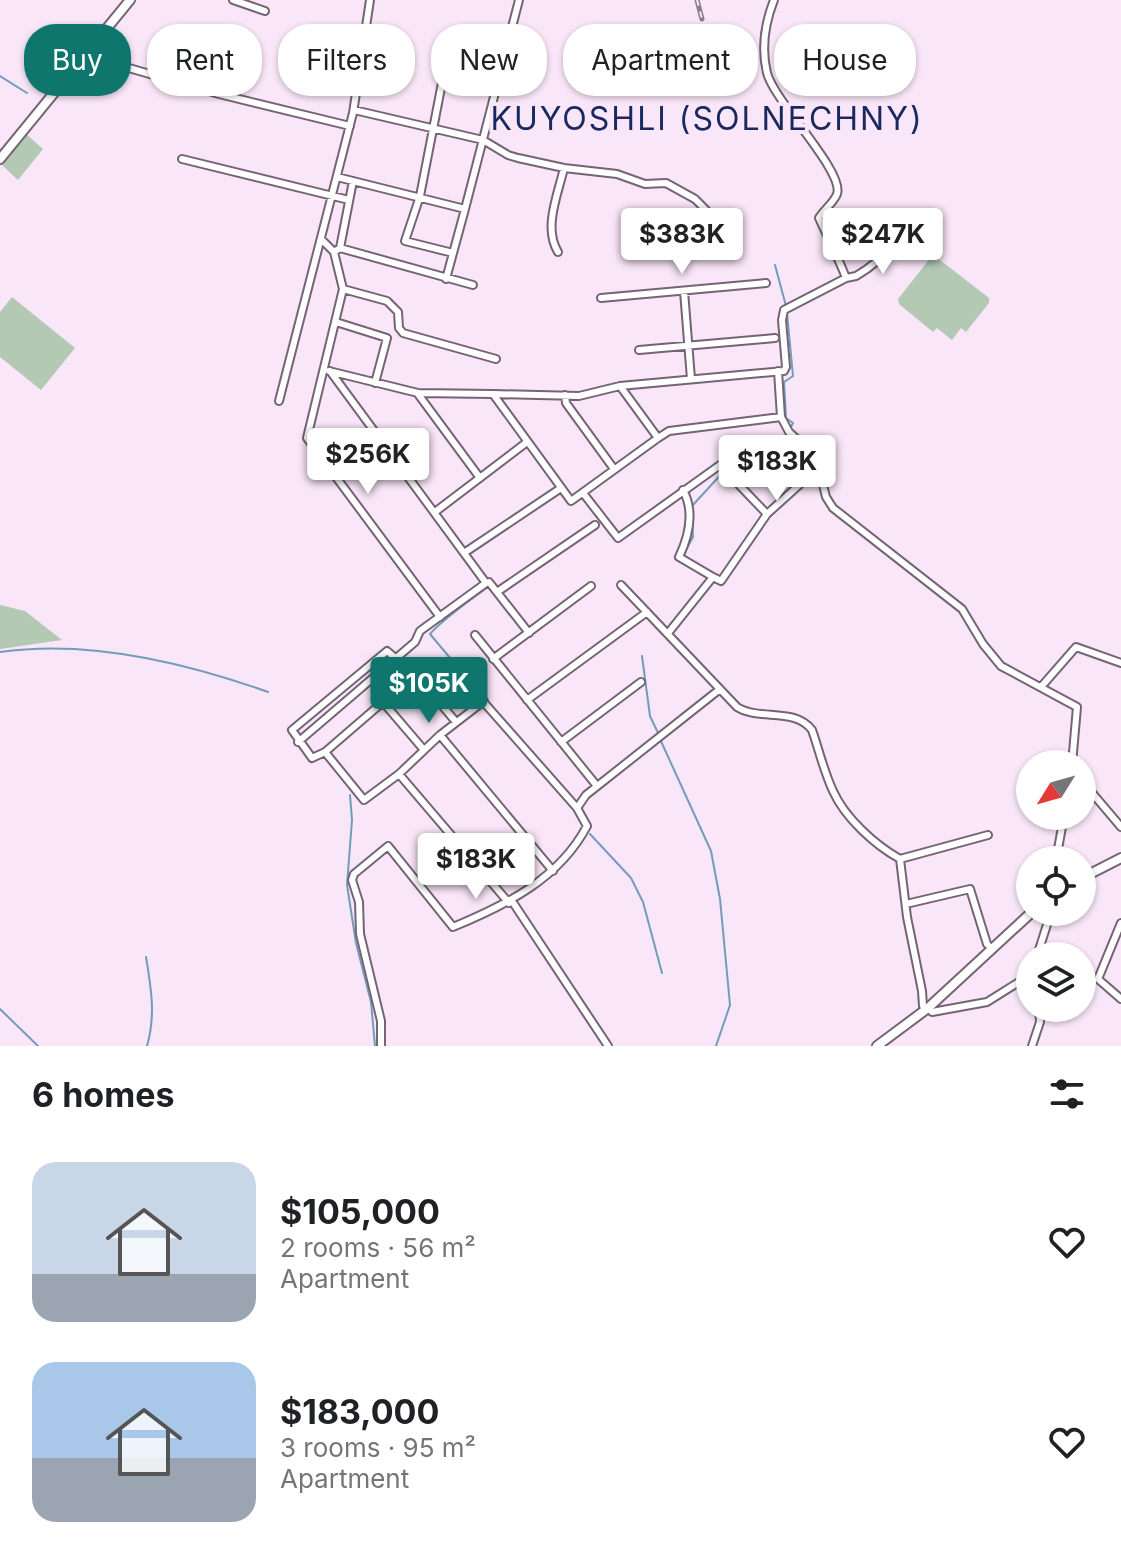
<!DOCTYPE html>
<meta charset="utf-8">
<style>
body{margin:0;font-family:Inter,sans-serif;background:#f2f2f2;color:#202124;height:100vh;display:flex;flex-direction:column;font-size:30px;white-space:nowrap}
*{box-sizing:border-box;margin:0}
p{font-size:26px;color:#757577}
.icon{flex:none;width:44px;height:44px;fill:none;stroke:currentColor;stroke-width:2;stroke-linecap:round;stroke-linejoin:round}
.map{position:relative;height:1046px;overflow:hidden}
.details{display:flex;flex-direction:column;background:#fff;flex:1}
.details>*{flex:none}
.hud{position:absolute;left:24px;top:24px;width:1074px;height:72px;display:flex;gap:16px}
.needle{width:52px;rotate:233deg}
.tools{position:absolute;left:1016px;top:750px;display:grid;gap:16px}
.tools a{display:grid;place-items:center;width:80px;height:80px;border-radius:50%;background:#fff;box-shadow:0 2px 6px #0004;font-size:40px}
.price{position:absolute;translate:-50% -68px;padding:0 18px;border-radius:8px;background:#fff;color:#222;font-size:26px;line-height:52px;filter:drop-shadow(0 2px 4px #0008)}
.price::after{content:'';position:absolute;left:50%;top:48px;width:24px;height:18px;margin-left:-12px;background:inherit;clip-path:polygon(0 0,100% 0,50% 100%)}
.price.active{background:#0f766e;color:#fff}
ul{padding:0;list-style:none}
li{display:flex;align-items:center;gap:24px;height:200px;padding:0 32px}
li span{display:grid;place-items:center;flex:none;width:224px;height:160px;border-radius:24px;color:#555}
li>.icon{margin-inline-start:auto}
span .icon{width:96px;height:96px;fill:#fffc;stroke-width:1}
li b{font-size:34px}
h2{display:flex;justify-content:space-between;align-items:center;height:96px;padding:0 32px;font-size:34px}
.chip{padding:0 28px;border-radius:32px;background:#fff;box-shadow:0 2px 6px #0004;font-size:28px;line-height:72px}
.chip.active{background:#0f766e;color:#fff}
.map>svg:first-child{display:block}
</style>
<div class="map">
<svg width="1121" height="1046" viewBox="0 0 1121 1046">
<rect width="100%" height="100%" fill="#f9e6f8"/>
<path fill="#b3c9b4" d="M25 133 43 149 18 180 1 164Z
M931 257H936L989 298V303L966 332 961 328 952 340 937 328 933 332 899 304 898 299Z
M12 297 75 348 41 390 0 357V312Z
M0 605 25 611 62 640 0 649Z"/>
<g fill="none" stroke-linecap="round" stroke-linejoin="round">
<path stroke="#739bba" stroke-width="2" d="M0 76 27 93
M775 265 786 306
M787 313 793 376 784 382 786 418 793 423 790 429
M692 512V506L725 470 751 451 778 446 787 434
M686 550 693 537 692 518
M0 652C89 639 184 662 268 692
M642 656 650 716 658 733
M476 689 430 634C443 619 468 602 485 589
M499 715 506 723
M660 739 711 851 720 899 730 1005 716 1046
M350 795 352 820 347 885 356 943 371 1002 375 1046
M590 834 631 878 643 902 662 973
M146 957C151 988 156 1015 147 1046
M0 1009 38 1046"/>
<g stroke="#756474" stroke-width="10">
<path id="street" d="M233 0 265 11
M774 0C765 23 761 48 767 73 774 101 845 172 837 194 835 201 823 211 819 218 828 238 838 257 846 278
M84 55 219 94 350 126
M354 110 483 140 508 155 518 158 564 168 617 174 645 184 666 183 695 199 706 210
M182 159 349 200
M337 177 465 209 446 279
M465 209 519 0
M322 240 334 252 343 289 307 438 440 617
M340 248 353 181
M334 252 340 248 473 285
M558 252C543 228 558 194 564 168
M453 253 405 241 420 196 448 52 483 60
M343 289 387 301 398 312 399 328 403 333 496 359
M684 291 691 379
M601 298 766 283
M336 322 387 338 375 383
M639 350 775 338
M329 371 418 393 493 394 571 501 658 438 620 386 579 396 493 394
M330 371 486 583 489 582 529 633
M778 371 781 417 789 432 816 457 826 497 833 508 962 609 983 644 1001 666 1077 707 1072 764
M620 386 784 371 786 367 782 320 784 310 846 278 856 276 867 269 902 241
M418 394 480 478
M565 395 566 403 614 469
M279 401 353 113 370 0
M658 438 669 431 781 417
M583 493 618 538 720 465 767 514 721 581 713 577
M435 512 527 442
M767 514 819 467
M464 553 561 488
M621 585 737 707C759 721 795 707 812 730 819 750 824 772 833 791 845 818 875 845 900 859L907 917 922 991 923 1006 926 1010
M497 592 595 525
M669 632 713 577 679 557C689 536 695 512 683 490
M475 635 597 786
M493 659 591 586
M457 672 577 808
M413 675 383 702 424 750
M1041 687 1076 647 1121 663
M527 700 647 612
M383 702 325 752 364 800 399 774 440 735 484 701
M440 735 553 871
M298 742 415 642 420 631 486 583
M561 742 641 682
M325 752 312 758 292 730 387 651 419 678 456 722
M399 774 509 903
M1082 781 1121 827
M900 859 988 835
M1056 860 1064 816
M512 901 608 1046
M906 904 970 889 987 944 992 949
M1121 923 1098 979 1121 999
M1037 956 1051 912
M928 1008 932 1012 987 1002 1030 975
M381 1046V1021L360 934 359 902 352 880 354 874 388 846 453 927C506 905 559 879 587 826L577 808 586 795 720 689
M1032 1046 1040 1022 1039 1008"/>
</g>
<g stroke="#756474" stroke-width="12">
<path id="secondary" d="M0 159 130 0
M1082 878 1121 858
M877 1046 928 1008 1032 912"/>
</g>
<use href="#street" stroke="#fff" stroke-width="6"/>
<use href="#secondary" stroke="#fff" stroke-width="8"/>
<g stroke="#8b7e8a" stroke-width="5">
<path id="rail" d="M697 0 702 19"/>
</g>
<use href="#rail" stroke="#f9e6f8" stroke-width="2" stroke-dasharray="6" stroke-linecap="butt"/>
</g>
<g text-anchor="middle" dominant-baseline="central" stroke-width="8" stroke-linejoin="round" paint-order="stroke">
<g font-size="32" letter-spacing="2" fill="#19285f" stroke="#f9e6f8">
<text x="707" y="118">KUYOSHLI (SOLNECHNY)</text>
</g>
</g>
</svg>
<div class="tools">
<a><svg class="needle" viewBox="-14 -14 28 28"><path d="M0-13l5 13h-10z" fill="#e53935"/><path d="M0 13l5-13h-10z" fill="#757577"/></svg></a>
<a><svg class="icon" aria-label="locate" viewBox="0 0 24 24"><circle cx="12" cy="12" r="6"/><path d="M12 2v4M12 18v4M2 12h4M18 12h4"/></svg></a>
<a><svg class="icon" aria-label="layers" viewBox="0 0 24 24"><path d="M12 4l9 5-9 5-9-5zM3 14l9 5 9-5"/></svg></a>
</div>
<b class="price" style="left:682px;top:276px">$383K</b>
<b class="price" style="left:883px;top:276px">$247K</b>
<b class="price" style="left:368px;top:496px">$256K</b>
<b class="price" style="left:777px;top:503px">$183K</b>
<b class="price active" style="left:429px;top:725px">$105K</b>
<b class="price" style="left:476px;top:901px">$183K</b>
<div class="hud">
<a class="chip active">Buy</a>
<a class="chip">Rent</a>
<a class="chip">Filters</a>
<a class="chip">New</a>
<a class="chip">Apartment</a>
<a class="chip">House</a>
</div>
</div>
<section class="details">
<h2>6 homes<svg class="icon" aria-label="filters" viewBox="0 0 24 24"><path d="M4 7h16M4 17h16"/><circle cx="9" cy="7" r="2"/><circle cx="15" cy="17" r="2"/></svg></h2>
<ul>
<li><span style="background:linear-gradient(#c9d6e8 70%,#9aa5b1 0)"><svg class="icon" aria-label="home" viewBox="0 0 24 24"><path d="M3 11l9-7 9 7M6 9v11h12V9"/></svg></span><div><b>$105,000</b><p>2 rooms · 56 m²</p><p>Apartment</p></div><svg class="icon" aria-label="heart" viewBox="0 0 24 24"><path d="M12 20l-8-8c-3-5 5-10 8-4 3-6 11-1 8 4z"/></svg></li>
<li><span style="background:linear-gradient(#a9c7e8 60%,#9aa5b1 0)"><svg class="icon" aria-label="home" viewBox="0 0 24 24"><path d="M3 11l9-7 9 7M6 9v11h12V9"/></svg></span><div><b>$183,000</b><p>3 rooms · 95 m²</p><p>Apartment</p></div><svg class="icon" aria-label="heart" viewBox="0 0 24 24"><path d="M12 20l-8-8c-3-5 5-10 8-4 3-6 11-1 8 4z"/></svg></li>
</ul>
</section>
